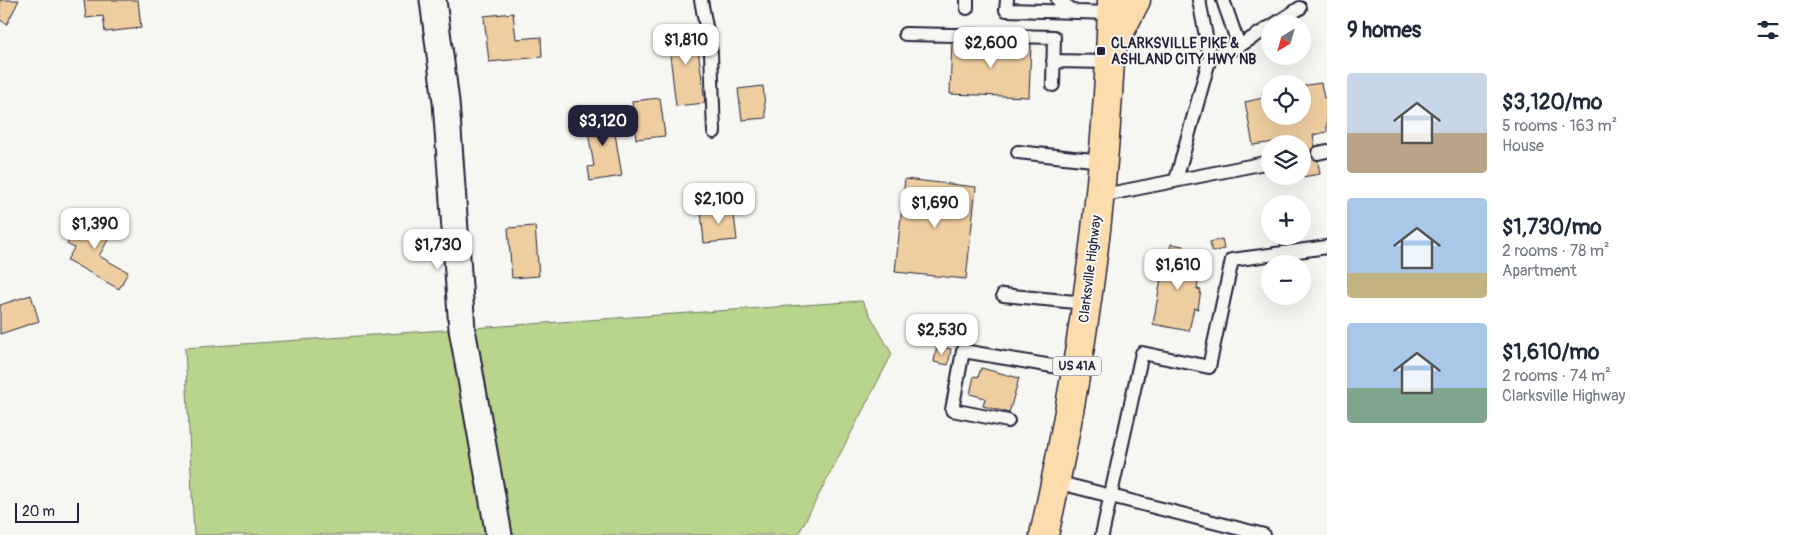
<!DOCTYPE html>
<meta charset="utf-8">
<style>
body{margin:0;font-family:Pangolin,sans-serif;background:#f2f2f3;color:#1f2937;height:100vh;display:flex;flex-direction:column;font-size:19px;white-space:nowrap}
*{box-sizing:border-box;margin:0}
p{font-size:16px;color:#747a83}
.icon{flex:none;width:28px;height:28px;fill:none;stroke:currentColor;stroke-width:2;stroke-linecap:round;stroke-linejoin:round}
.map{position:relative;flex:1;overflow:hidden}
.side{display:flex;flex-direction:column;background:#fff;width:475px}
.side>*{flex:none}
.needle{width:32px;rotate:217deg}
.buttons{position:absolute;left:1261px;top:15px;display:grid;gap:10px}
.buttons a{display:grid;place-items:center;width:50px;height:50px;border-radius:50%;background:#fff;box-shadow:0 5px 20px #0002;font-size:25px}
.scale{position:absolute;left:15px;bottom:12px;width:64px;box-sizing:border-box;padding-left:5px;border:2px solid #22223b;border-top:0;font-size:14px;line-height:18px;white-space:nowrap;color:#22223b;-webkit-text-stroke:4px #f6f6f2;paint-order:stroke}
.price{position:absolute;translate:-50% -42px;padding:0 11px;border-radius:10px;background:#fff;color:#222;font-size:16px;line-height:32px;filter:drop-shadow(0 1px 2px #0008)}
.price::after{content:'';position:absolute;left:50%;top:30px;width:15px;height:11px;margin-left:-8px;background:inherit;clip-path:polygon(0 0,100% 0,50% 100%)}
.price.selected{background:#22223b;color:#fff}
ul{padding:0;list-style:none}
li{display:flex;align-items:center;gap:15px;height:125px;padding:0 20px}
li span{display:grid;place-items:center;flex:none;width:140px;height:100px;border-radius:5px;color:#555}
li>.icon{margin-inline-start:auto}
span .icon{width:60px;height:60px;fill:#fffc;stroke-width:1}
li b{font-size:21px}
h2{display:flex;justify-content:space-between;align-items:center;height:60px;padding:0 20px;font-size:21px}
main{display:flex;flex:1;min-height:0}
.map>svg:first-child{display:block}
</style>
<main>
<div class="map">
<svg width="1327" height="535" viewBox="0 0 1327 535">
<rect width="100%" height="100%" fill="#f6f6f2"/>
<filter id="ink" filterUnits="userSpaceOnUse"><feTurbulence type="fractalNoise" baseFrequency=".02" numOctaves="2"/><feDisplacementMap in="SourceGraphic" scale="10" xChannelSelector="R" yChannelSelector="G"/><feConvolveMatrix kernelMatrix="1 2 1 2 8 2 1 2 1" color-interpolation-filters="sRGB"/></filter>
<g filter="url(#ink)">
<path fill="#b9d48c" stroke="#6e7b64" d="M862 301 892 354 798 535H194L185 348Z"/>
<path fill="#eecda0" stroke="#22223b" d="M0 0H19L7 24 0 20Z
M84 0H138L141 28 105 32 103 16 86 18Z
M513 13 516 39 541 37 542 57 489 62 484 16Z
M695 26 705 103 676 106 667 29Z
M952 40 1031 43 1029 97 950 94Z
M1321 83 1324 98 1327 97V132L1313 135 1320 174 1296 178 1302 176V144H1290L1289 140 1253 145 1245 102 1263 98 1262 93 1270 92V116H1302V86Z
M763 86 766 118 742 120 738 89Z
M660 98 665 136 636 139 632 101Z
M611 110 622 176 590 181 588 167 594 166 585 115Z
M905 179 976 187 966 279 895 272Z
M733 207 737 240 704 243 701 211Z
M93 211 117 224 99 256 128 272 119 289 67 260 74 248 67 244 77 225 83 228Z
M535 226 539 276 512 278 508 228Z
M1222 239 1224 249 1212 252 1210 242Z
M1171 244 1184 246 1182 259 1201 263 1197 289 1201 290 1198 309 1194 308 1189 331 1153 324 1165 256 1169 257Z
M31 295 39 321 0 334V305Z
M937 346 951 349 948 365 934 362Z
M981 368 1019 378 1009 413 983 406 985 398 970 394 974 376 978 377Z"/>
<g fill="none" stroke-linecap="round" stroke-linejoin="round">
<g stroke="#22223b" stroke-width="16">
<path id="service" d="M701 0 711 53 714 132
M967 0V8
M1007 0 1006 10 1111 13
M1058 0 1075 12
M1223 0 1239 46
M1275 24 1300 8
M905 34 1054 37 1053 85
M1210 57 1239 46 1270 27
M1053 61 1109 62
M1018 152 1102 161
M1318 153 1327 151
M1176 180 1210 57 1199 0
M1099 196 1270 162
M1003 295 1086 303
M1008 421 952 410 963 351 1076 370
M1056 482 1264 535
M1102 535 1142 353 1209 367 1232 260 1327 247"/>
</g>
<g stroke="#22223b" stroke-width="29">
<path id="minor" d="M433 0 446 102 462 329 499 535"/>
</g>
<g stroke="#22223b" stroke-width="31">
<path id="primary" d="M1114 43 1136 0
M1044 535C1083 360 1108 180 1112 0"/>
</g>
<use href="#service" stroke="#f6f6f2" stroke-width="12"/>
<use href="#minor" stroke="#f6f6f2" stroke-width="25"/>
<use href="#primary" stroke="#fcdcac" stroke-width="28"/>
</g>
</g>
<rect fill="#22223b" stroke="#f6f6f2" stroke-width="2" x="1096" y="46" width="10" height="10" rx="2.5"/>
<g text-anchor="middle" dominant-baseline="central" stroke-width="4" stroke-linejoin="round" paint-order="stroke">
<rect fill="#f6f6f2" stroke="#626272" stroke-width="1" x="1053" y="356.5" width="48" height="19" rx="4"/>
<g font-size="12" font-weight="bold" fill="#22223b">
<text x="1077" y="366">US 41A</text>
</g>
<g font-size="14" font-weight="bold" fill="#22223b" stroke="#f6f6f2" text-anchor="start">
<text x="1111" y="43">CLARKSVILLE PIKE &amp;<tspan x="1111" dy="16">ASHLAND CITY HWY NB</tspan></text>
</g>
<g font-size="14" fill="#22223b" stroke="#f6f6f2">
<text transform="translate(1090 269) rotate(-83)">Clarksville Highway</text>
</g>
</g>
</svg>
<div class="buttons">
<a><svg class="needle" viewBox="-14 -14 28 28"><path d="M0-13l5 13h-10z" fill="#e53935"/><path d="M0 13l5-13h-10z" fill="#747a83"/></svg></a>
<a><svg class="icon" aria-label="locate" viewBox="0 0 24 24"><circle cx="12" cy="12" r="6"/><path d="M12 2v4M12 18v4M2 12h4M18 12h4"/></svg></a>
<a><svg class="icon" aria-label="layers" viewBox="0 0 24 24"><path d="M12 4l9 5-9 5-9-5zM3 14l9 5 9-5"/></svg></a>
<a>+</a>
<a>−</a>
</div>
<div class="scale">20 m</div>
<b class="price" style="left:686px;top:66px">$1,810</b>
<b class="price" style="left:991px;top:69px">$2,600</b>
<b class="price selected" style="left:603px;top:147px">$3,120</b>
<b class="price" style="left:719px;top:225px">$2,100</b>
<b class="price" style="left:935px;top:229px">$1,690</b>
<b class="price" style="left:95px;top:250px">$1,390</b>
<b class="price" style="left:438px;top:271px">$1,730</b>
<b class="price" style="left:1178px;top:291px">$1,610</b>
<b class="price" style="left:942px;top:356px">$2,530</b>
</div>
<section class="side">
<h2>9 homes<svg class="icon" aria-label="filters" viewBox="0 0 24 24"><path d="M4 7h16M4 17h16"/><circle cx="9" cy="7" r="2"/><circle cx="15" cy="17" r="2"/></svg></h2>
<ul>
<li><span style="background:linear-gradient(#c9d6e8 60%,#b9a48a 0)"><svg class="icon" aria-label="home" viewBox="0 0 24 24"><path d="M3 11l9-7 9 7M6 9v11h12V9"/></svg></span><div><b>$3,120/mo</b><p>5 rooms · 163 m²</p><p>House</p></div></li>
<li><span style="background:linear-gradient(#a9c7e8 75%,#c2b280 0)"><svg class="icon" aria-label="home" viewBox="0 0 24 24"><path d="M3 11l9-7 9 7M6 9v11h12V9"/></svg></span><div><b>$1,730/mo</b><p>2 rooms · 78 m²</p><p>Apartment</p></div></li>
<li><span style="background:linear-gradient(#a9c7e8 65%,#7fa58c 0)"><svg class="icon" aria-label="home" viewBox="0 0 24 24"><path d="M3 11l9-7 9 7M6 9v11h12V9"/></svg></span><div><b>$1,610/mo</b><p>2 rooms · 74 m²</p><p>Clarksville Highway</p></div></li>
</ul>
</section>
</main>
